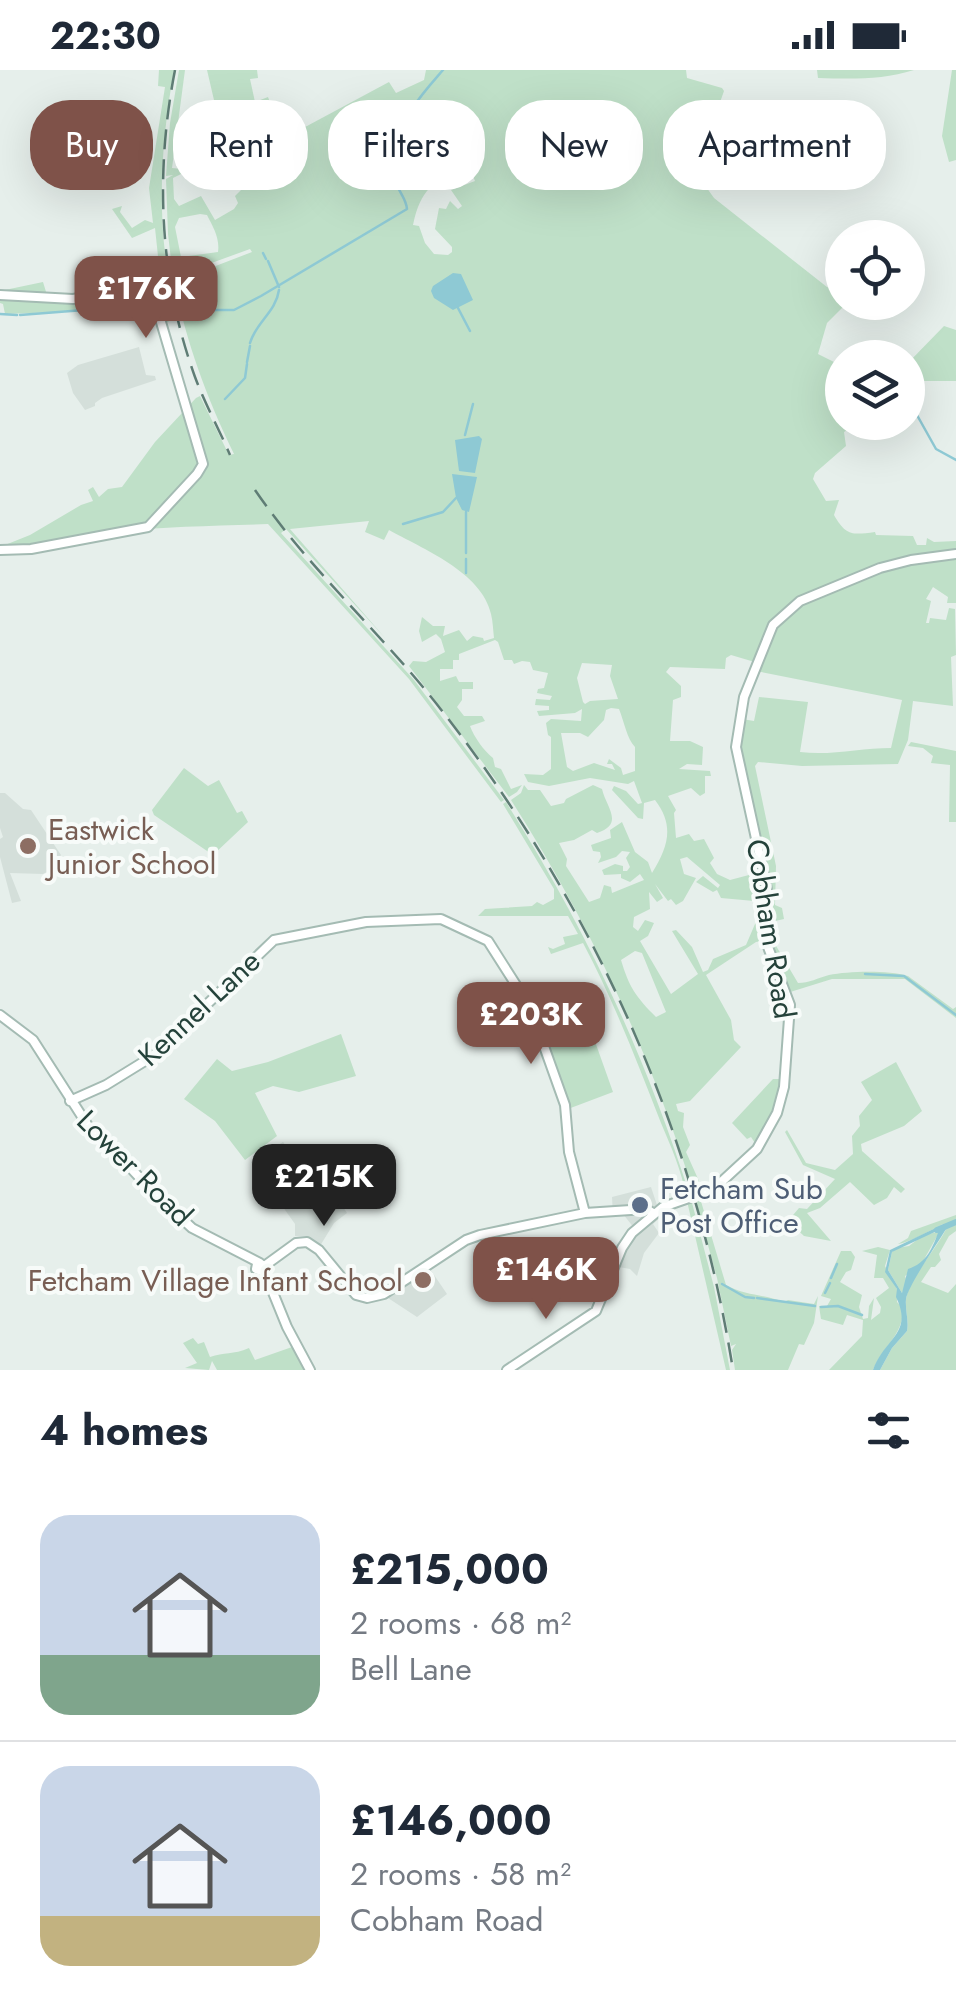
<!DOCTYPE html>
<meta charset="utf-8">
<style>
body{margin:0;font-family:Jost,sans-serif;background:#f6f6f7;color:#1f2937;height:100vh;display:flex;flex-direction:column;font-size:38px;white-space:nowrap}
*{box-sizing:border-box;margin:0}
p{font-size:32px;color:#747a83}
.icon{flex:none;width:55px;height:55px;fill:none;stroke:currentColor;stroke-width:2;stroke-linecap:round;stroke-linejoin:round}
.map{position:relative;height:1300px;overflow:hidden}
.drawer{display:flex;flex-direction:column;background:#fff;flex:1}
.drawer>*{flex:none}
.guide{position:absolute;left:30px;top:30px;width:898px;height:90px;display:flex;gap:20px}
.fabs{position:absolute;left:825px;top:150px;display:grid;gap:20px}
.fabs a{display:grid;place-items:center;width:100px;height:100px;border-radius:50%;background:#fff;box-shadow:0 10px 40px #0002;font-size:50px}
.price{position:absolute;translate:-50% -85px;padding:0 22px;border-radius:20px;background:#7f5249;color:#fff;font-size:32px;line-height:65px;filter:drop-shadow(0 2px 5px #0008)}
.price::after{content:'';position:absolute;left:50%;top:60px;width:30px;height:22px;margin-left:-15px;background:inherit;clip-path:polygon(0 0,100% 0,50% 100%)}
.price.current{background:#222;color:#fff}
ul{padding:0;list-style:none}
li{display:flex;align-items:center;gap:30px;height:250px;padding:0 40px}
li+li{border-top:2px solid #e0e1e3}
li span{display:grid;place-items:center;flex:none;width:280px;height:200px;border-radius:30px;color:#555}
li>.icon{margin-inline-start:auto}
span .icon{width:120px;height:120px;fill:#fffc;stroke-width:1}
li b{font-size:42px}
h2{display:flex;justify-content:space-between;align-items:center;height:120px;padding:0 40px;font-size:42px}
.chip{padding:0 35px;border-radius:40px;background:#fff;box-shadow:0 10px 40px #0002;font-size:35px;line-height:90px}
.chip.current{background:#7f5249;color:#fff}
.status{display:flex;justify-content:space-between;align-items:center;height:70px;padding:0 50px;background:#fff;direction:ltr}
.status svg{height:28px;fill:currentColor}
.map>svg:first-child{display:block}
</style>
<div class="status"><b>22:30</b><svg viewBox="0 0 49 12"><path d="M0 12V9h3v3zM5 12V6h3v6zM10 12V3h3v9zM15 12V0h3v12zM26 1h20v11H26zM47 4h2v5h-2z"/></svg></div>
<div class="map">
<svg width="956" height="1300" viewBox="0 0 956 1300">
<rect width="100%" height="100%" fill="#e6efeb"/>
<path fill="#d4dfda" d="M139 277 146 305 155 306 156 310 102 328 95 333V336L85 340 73 323 67 303 78 295Z
M0 723H5L23 739 31 740 61 785 51 800 43 804 10 803 21 831 12 833 0 787V769L3 767 0 758Z
M283 1072 330 1131 336 1126 347 1143 334 1153 320 1176 305 1166H295V1154L251 1092Z
M651 1117 658 1138 672 1135 678 1153 669 1155 663 1145 653 1154 659 1163 644 1183 637 1206 630 1199 619 1197 626 1177 638 1163 623 1144 613 1145 612 1127Z
M428 1196 447 1224 417 1247 388 1228V1224Z"/>
<path fill="#bfe0c8" fill-rule="evenodd" d="M159 0H174C160 78 156 154 173 232L168 234 171 250 164 254 156 242 143 239 5 244 3 234 0 233V221L43 212 47 225 85 224 121 209 126 212 160 205 155 158 132 168 112 139 122 136 120 142 132 158 145 150 153 153 149 118 165 17 158 16Z
M179 0H185L172 98 182 99 195 94 193 85 199 95 173 108 174 129 179 136 201 126 215 150 234 139 238 133 235 126 241 120 227 86 207 0H257L258 8 250 9 255 32 268 27 275 46 264 51 270 70 307 56 389 12 396 23 424 10 426 0H686L687 8 722 18 724 21 713 52 703 43 700 45 731 73 722 92 707 99 704 114 714 128 827 217 842 223 845 235 827 253 818 284 842 296V352L860 353 844 362 846 376 815 403 813 409 826 431 839 430 834 445C846 466 852 465 875 462L876 465 913 466 917 475H926L927 468 934 472 956 471V533H947L948 527 933 517 926 529 931 531 926 553H929L930 548 946 550 949 538 955 539 956 585 951 587 953 636 913 631 908 670 898 694 802 696 758 692 755 696 776 796 775 835 782 838 784 849 771 852 772 869 798 913C809 913 818 908 829 905 849 901 888 900 908 906L953 939 956 937V948L905 909H832L787 923 767 870 756 872 706 905 731 950 734 970 741 977 690 1031 676 1034 678 1041 684 1043 683 1057 690 1075 686 1082 699 1111 700 1122 694 1124C651 984 590 854 511 730L521 723 524 715 528 720H540L551 736 564 733 566 729 593 715 602 719C606 737 625 754 597 763L592 760 574 770 559 773 567 789 566 796 589 832 600 828 604 815 611 817 612 823 644 810 640 804 630 812 621 808V804L604 805 602 800 615 794 623 796V801H627L630 797 626 788 630 782 622 781 616 787 598 793 601 787 600 782 593 781 591 775 611 768 610 760 622 752 635 782 648 792 652 803C668 777 675 756 655 730L644 733 643 749 638 748 612 720 614 716 626 721 638 734 642 733 634 711 628 714 590 708 549 716 528 712 524 704 543 705 551 699V667L548 665 546 653 551 649 581 651 582 639 575 643 539 646 537 641 549 640V636L535 635 536 629 550 630 552 626 537 623 538 619 544 618 548 603 533 600 530 592 522 591 514 594 512 590H504L498 572 495 570 459 584V590H453V599H440V611L456 606 459 612H473V619H462V630L457 637 464 646H482L485 651 470 656C474 667 484 681 493 688L495 697 501 699 511 719 522 715 517 722 509 727 409 596 413 591 426 592 445 582 441 569 436 564 422 572 419 561 422 547 433 556H445L443 566 459 560 467 571 473 566 483 568 484 571 494 568C493 560 493 552 491 544 482 502 421 478 389 460L384 470 365 462 369 451 290 459 386 569 286 459 281 463 414 610 504 730 501 732 409 609 268 454C217 456 166 456 114 462 75 466 39 477 0 477L30 465 81 435 93 431 88 420 93 417 99 427 108 419 122 417 155 372 196 328 200 326 229 385 234 384C206 326 187 274 174 212L252 182 250 179 173 207 168 164 166 109 173 105 166 106 170 53ZM462 94 470 98 475 111 451 120 462 136 458 139 450 131 446 139 439 138 435 159 452 177V182L448 185 434 184 425 173 419 156 413 155C421 118 433 114 462 94ZM200 144 207 145C213 157 220 168 218 182L181 187 175 157 179 148ZM731 585 758 593 756 601 902 630 891 678C861 678 830 686 800 682L808 632 759 627 754 651 742 649 738 684 764 801 730 810 717 804 710 793 714 788 704 769 694 771 689 764 676 768 674 743 676 740 668 726 691 718 700 726 705 723V706H711L710 701 679 699 687 694 702 695 703 677 690 671H670L673 630 681 627V616L666 602 670 597 725 599 726 588ZM582 593 612 595 610 606 618 629 590 631 585 634 583 632 577 608ZM611 638 619 639C624 651 627 669 635 677V701L623 705 621 698 609 689 607 694H612L615 700 594 693 573 701 567 697 561 663H580L588 667 604 650 606 640ZM687 787 720 815 718 818 703 806 696 812 713 822 717 820 721 828 754 831 758 847 746 875 713 889 708 900 703 902 692 877 676 860 672 861 698 904 671 924 640 871 648 866 654 853 645 850 638 861 633 857 634 847 650 839 649 822 657 832 663 828 655 814 668 831 671 829 676 835 683 831 696 808 684 804 680 789ZM635 881 642 883 666 942 656 947C636 927 629 917 621 890Z
M817 0H914C883 10 851 9 818 8Z
M952 0H956V90L949 92 942 66Z
M733 65 749 78 772 88 778 97 777 103 734 86 737 79 731 67Z
M944 256 956 260V311H918L908 321V293Z
M911 672 956 681V752H949L950 695 931 693 933 686 923 678 908 676Z
M184 698 208 716 219 710 237 743 242 741 248 752 213 785 154 745 152 740Z
M506 732C587 861 644 981 690 1126L686 1127C682 1101 671 1077 661 1053 637 992 614 931 583 873L551 884 548 877 553 879 565 874 563 867 578 864 568 846H478L485 839 532 836 537 832 543 835 554 829V819L503 734Z
M577 921 613 1022 568 1039 537 951Z
M341 964 356 1006 299 1022 273 1016 255 1023 277 1066 245 1090 215 1051 184 1029 217 989 232 1001 268 992Z
M896 992 922 1041 904 1056 861 1074 862 1081 905 1119 901 1123 894 1117 887 1128 874 1135 850 1112 820 1138 807 1143 831 1171 804 1166 788 1151 799 1138 807 1139 835 1109 803 1095 785 1062 787 1060 806 1093 835 1100 853 1084 852 1066 860 1056 859 1046 872 1030 861 1012Z
M773 1009H781L779 1034 757 1076 751 1067 747 1069 732 1053Z
M695 1128H700L726 1215C746 1226 763 1224 784 1232L788 1230 814 1234 818 1226 814 1253 804 1275 799 1274 788 1300H735L732 1280 736 1274 731 1276 717 1208Z
M691 1129 714 1217 730 1300H726L687 1131Z
M956 1145V1161L949 1166 939 1184 941 1190 935 1197H931L921 1212 948 1223 956 1214V1300H880L892 1278 907 1261C909 1251 905 1240 906 1229 909 1208 936 1180 946 1159L943 1154C934 1159 906 1174 898 1174L908 1168 911 1161Z
M940 1161 922 1193 905 1206 907 1212 902 1223 888 1200 892 1182 897 1178 909 1176 922 1166Z
M878 1177 890 1180 885 1196 897 1219V1232L903 1238C904 1265 882 1277 873 1300H829L862 1266 863 1250 847 1245 843 1255 821 1249 819 1236H827L831 1229 821 1226 841 1181H851L855 1187 851 1200 846 1202 840 1212 862 1225 859 1237 863 1249 868 1248 869 1236 874 1228 871 1250 880 1243 881 1237 876 1228 889 1218 883 1208H874L877 1185 862 1181Z
M193 1268 198 1274 204 1272 210 1287C224 1282 233 1285 249 1278L255 1290 292 1277 305 1300H217L212 1291 209 1300 185 1298 197 1293 183 1273Z"/>
<path fill="#8ec9d4" fill-rule="evenodd" d="M453 203 461 204 473 230 453 240 434 228 431 221 433 216Z
M479 366 482 369 475 403 459 401 455 370Z
M452 404 477 407 469 442 462 440 456 428Z
M944 1154 946 1159C937 1174 908 1216 906 1229 905 1240 909 1251 907 1261L892 1278 880 1300H873C884 1268 914 1264 896 1227L897 1219 885 1202 890 1180ZM939 1160C933 1177 927 1193 908 1199L902 1223 888 1200 892 1182Z"/>
<g fill="none" stroke-linecap="round" stroke-linejoin="round">
<path stroke="#8ec9d4" stroke-width="2.5" d="M401 72C404 42 424 22 443 0
M263 183 266 189
M268 191 279 217
M458 238 470 261
M209 240H234L261 226 407 139C406 127 397 121 395 108L404 103 399 95 401 75
M0 244 17 245
M20 245 84 240 153 242
M183 248 201 240
M250 273C256 252 276 242 279 220
M247 292 250 276
M225 329 245 308 247 294
M908 329 936 379 956 390
M465 365 473 334
M466 442V483
M403 454 443 442 456 428
M466 503V489
M865 904 904 906 956 945
M831 1208 837 1194
M722 1214 745 1227 754 1228
M825 1223 830 1213
M757 1228 815 1236
M821 1237 838 1236 862 1245"/>
<path stroke="#8ec9d4" stroke-width="6" d="M937 1160 956 1152"/>
<g stroke="#a4bbb3" stroke-width="12">
<path id="secondary" d="M0 225 73 229 133 219 149 227 158 242 203 394 197 404 148 457 31 479 0 480
M0 945 33 970 90 1059 113 1079 152 1121 192 1158 260 1193
M70 1031 106 1015 153 986 274 870 366 852 441 849 488 871 530 937 565 1035 569 1082 585 1143
M257 1194 263 1195 261 1201 256 1199Z
M263 1197 296 1173 307 1172 319 1180 356 1225 367 1228 384 1224 466 1170 480 1165 585 1143 646 1139 653 1143
M263 1198 287 1257 310 1300
M507 1300 596 1241 622 1178 632 1163 663 1137 706 1122 718 1115 757 1079 777 1043 784 1017 790 935 768 877 765 862 767 819 736 677 744 627 773 555 800 531 880 498 911 490 956 484"/>
</g>
<use href="#secondary" stroke="#fff" stroke-width="8"/>
<path stroke="#5f7d75" stroke-width="2.5" stroke-dasharray="20 10" stroke-linecap="butt" d="M175 0C155 102 159 208 195 307 205 334 219 359 230 385
M255 420C311 502 386 567 446 646 594 837 695 1061 733 1300"/>
</g>
<g fill="#8d6e63" stroke="#f7fbf9" stroke-width="4">
<circle cx="28" cy="776" r="10"/>
<circle cx="423" cy="1210" r="10"/>
</g>
<circle fill="#5c6f8a" stroke="#f7fbf9" stroke-width="4" cx="640" cy="1135" r="10"/>
<g text-anchor="middle" dominant-baseline="central" stroke-width="8" stroke-linejoin="round" paint-order="stroke">
<g font-size="30" fill="#785e54" stroke="#f7fbf9" text-anchor="start">
<text x="48" y="759">Eastwick<tspan x="48" dy="34">Junior School</tspan></text>
<text x="403" y="1210" text-anchor="end">Fetcham Village Infant School</text>
</g>
<g font-size="30" fill="#24423a" stroke="#f7fbf9">
<text transform="translate(771 859) rotate(81)">Cobham Road</text>
<text transform="translate(199 938) rotate(-43)">Kennel Lane</text>
<text transform="translate(135 1098) rotate(45)">Lower Road</text>
</g>
<g font-size="30" fill="#4e5e75" stroke="#f7fbf9" text-anchor="start">
<text x="660" y="1118">Fetcham Sub<tspan x="660" dy="34">Post Office</tspan></text>
</g>
</g>
</svg>
<div class="fabs">
<a><svg class="icon" aria-label="locate" viewBox="0 0 24 24"><circle cx="12" cy="12" r="6"/><path d="M12 2v4M12 18v4M2 12h4M18 12h4"/></svg></a>
<a><svg class="icon" aria-label="layers" viewBox="0 0 24 24"><path d="M12 4l9 5-9 5-9-5zM3 14l9 5 9-5"/></svg></a>
</div>
<b class="price" style="left:146px;top:271px">£176K</b>
<b class="price" style="left:531px;top:997px">£203K</b>
<b class="price current" style="left:324px;top:1159px">£215K</b>
<b class="price" style="left:546px;top:1252px">£146K</b>
<div class="guide">
<a class="chip current">Buy</a>
<a class="chip">Rent</a>
<a class="chip">Filters</a>
<a class="chip">New</a>
<a class="chip">Apartment</a>
</div>
</div>
<section class="drawer">
<h2>4 homes<svg class="icon" aria-label="filters" viewBox="0 0 24 24"><path d="M4 7h16M4 17h16"/><circle cx="9" cy="7" r="2"/><circle cx="15" cy="17" r="2"/></svg></h2>
<ul>
<li><span style="background:linear-gradient(#c9d6e8 70%,#7fa58c 0)"><svg class="icon" aria-label="home" viewBox="0 0 24 24"><path d="M3 11l9-7 9 7M6 9v11h12V9"/></svg></span><div><b>£215,000</b><p>2 rooms · 68 m²</p><p>Bell Lane</p></div></li>
<li><span style="background:linear-gradient(#c9d6e8 75%,#c2b280 0)"><svg class="icon" aria-label="home" viewBox="0 0 24 24"><path d="M3 11l9-7 9 7M6 9v11h12V9"/></svg></span><div><b>£146,000</b><p>2 rooms · 58 m²</p><p>Cobham Road</p></div></li>
</ul>
</section>
